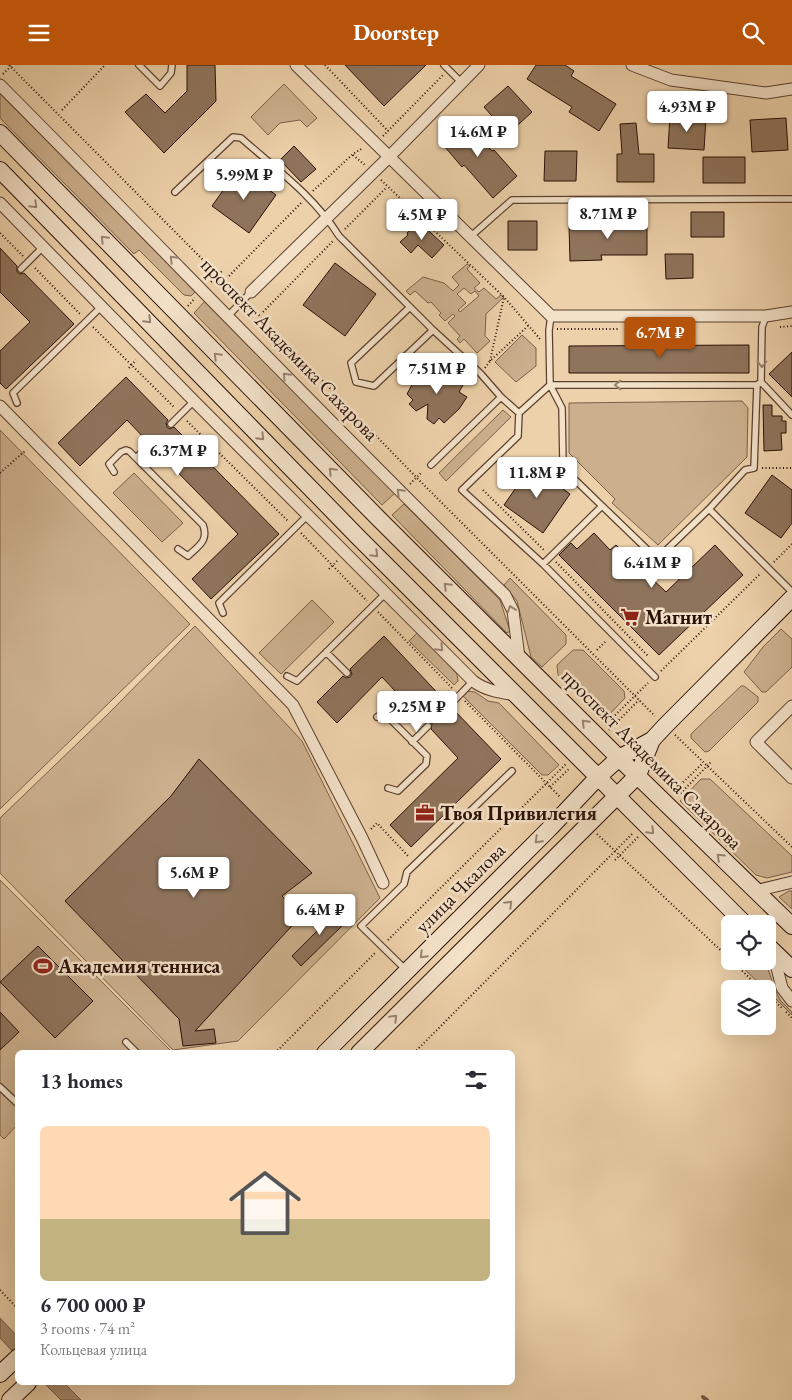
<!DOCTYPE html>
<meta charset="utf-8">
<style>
body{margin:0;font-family:"EB Garamond",serif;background:#f7f7f7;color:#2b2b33;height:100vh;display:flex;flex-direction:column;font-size:19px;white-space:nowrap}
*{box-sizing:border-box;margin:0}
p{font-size:16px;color:#7c7c81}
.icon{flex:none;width:28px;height:28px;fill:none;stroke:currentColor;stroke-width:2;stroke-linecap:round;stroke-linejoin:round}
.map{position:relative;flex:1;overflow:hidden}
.details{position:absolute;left:15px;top:985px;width:500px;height:335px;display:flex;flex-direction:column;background:#fff;border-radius:8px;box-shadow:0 5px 20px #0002}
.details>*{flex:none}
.buttons{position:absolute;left:721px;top:850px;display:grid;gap:10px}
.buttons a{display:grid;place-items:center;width:55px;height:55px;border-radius:8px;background:#fff;box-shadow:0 5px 20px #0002;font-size:25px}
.price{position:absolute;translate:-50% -42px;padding:0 11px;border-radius:5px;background:#fff;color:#222;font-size:16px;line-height:32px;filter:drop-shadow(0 1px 2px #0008)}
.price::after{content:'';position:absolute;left:50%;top:30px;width:15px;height:11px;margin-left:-8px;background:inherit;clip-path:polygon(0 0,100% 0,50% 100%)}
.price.on{background:#b45309;color:#fff}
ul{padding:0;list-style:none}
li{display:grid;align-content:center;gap:10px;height:265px;padding:0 25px}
li span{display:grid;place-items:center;height:155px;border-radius:8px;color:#555}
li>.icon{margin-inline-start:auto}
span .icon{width:90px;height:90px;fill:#fffc;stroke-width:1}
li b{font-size:21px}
h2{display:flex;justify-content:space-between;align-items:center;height:60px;padding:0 25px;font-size:21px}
header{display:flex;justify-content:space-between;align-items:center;height:65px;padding:0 25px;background:#b45309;color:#fff;font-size:22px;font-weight:700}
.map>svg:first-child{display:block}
</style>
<header><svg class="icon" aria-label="menu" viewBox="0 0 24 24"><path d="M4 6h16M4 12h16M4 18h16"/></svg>Doorstep<svg class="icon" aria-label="search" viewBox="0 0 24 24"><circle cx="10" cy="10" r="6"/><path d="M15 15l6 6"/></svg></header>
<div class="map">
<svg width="792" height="1335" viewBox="0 0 792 1335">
<rect width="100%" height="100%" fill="#edd1aa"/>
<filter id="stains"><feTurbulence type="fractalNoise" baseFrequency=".004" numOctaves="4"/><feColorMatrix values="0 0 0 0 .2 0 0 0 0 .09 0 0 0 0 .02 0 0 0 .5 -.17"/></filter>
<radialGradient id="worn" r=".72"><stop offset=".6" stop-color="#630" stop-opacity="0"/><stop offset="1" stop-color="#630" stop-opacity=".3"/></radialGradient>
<path fill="#ccb08e" stroke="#7b604a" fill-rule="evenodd" d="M284 19 317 53 307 62 300 55 280 58 268 70 251 52Z
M0 28 196 226 191 231 184 230 139 185 134 189 0 53Z
M467 199 470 201 467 204 480 218 474 223 479 227 484 223 496 234 501 230 504 232 486 249 485 271 490 276 477 288 464 274 460 278 457 274 460 271 448 258 455 251 453 249 445 256 439 250 441 248 431 237 428 238 415 226 410 230 406 226 423 212 444 218 453 226 459 220 452 212ZM464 223 471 229 475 226 479 231 460 247 458 245 466 238 457 229Z
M205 236 395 428 382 440 194 248Z
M522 270 536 283V301L516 317 495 297Z
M742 336 748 343 747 392 658 480 612 438 615 434 569 388V338Z
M503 345 511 352 446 416 439 408Z
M0 365 190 559 0 744Z
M134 408 183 458 162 477 113 428Z
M404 439 500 535 510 566 507 568 392 450Z
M510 513 566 570V579L542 602 531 592 517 536 504 520Z
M312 535 334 557 281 609 259 588Z
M195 561 302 676 380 833 238 976 173 985 0 808V753L107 650Z
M781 564 792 574V602L766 627H762L744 607 763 582Z
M418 567 457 609 458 616 454 620 409 576Z
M573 585H583L624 626 625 633 607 652 601 651 558 610 557 600Z
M741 621H744L758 632V637L709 686 705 687 691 673V669Z
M468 626 475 627 488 636 499 638 559 700 548 710H542L463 631Z
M701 714H710L792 791V807L767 813 756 810 680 736Z
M0 815 172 987 18 988 17 1060 4 1074 0 1070Z
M789 826H792V844L779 832Z
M736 896H765L776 927 780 935 792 947V950L768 926V924H765Z"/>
<path fill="#ab8f73" stroke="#775c48" d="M0 1253 17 1271V1291L0 1273Z
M44 1318H64L81 1335H61Z"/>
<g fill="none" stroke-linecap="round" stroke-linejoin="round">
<path stroke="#775c48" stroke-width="4" d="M703 1332 707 1335"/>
</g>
<path fill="#8f745c" stroke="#2a1007" d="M187 0H215L216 36 164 88 125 47 146 29 165 48 187 26Z
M345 0H426L384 41Z
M536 0H565L574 6 571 11 616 39 599 66 569 47 572 42 527 14Z
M508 21 532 47 508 69 484 42Z
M670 51 706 53 704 85 668 83Z
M786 53 788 85 752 87 750 55Z
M463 54 492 86 494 85 517 111 493 133 464 100 462 102 439 75Z
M636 58 639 89H654V117H617V89H622L620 59Z
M294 81 316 104 301 117 280 95Z
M545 86H577L576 116H544Z
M703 92H745V118H703Z
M239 103 276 130 249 168 212 141Z
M691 147H724V172H691Z
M615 154H647V190H601L602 195 570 196 569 160 615 159Z
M508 156H537V185H508Z
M419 157 444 180 432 193 418 180 411 188 400 177 408 170 407 168Z
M0 183 17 201V207L20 209 24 208 74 259 6 324 0 318V286L30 257 0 227Z
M665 189H693V213L666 214Z
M335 198 376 229 345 271 303 240Z
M749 280V308H569V281Z
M792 287V332L769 309Z
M436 300 463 320 459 327 467 332 459 344 444 358 439 353 434 359 427 354 428 339 416 346 409 339 413 335 407 329 413 318 425 304 431 308Z
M126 312 168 355 166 358 167 362 170 364 174 362 279 469 211 534 192 514 238 469 153 382 154 376 151 374 147 376 127 355 80 401 58 378Z
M763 340H772V351H782V356H786V368H781L782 385 764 386Z
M531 401 570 429 543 468 504 440Z
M772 410 792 425V458L781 473 745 448Z
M594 468 610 485 616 480 666 527 715 480 743 510 659 590 559 490 571 478 577 484Z
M384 571 446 637V643L449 645 453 644 501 694 411 782 390 760 458 693 431 664 432 658 429 656 425 658 382 612 337 658 317 637 343 611 346 613 350 612 352 609 350 604Z
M199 694 312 808 282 831 301 851 195 966 214 964 216 978 183 981 179 954 65 836 171 731Z
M330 841 346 857 301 901 292 891 325 858 319 852Z
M38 881 93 936 55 973 0 917Z
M0 947 19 967 0 985Z"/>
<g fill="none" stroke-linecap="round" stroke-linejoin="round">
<g stroke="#5b4030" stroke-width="8">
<path id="lane" d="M139 0 160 21 171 8 172 0
M444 0 462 18
M175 127 233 72 241 73C275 103 314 131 339 171L433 265 480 308 501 332 519 348 550 320 562 343 563 399 569 409 657 494 709 444 745 405 754 403 757 320
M470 172 512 135 792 134
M21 204 43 182
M410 242 351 298 356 317 374 321 433 265
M228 251 251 227
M551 251 549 265 550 320H757L761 317 762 262 766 251
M761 317 792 350
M17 338 13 328 102 241
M519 348 518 371 462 425 543 499 655 612
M171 359 194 336
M136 393 150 379
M431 400 501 332
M114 407 109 399 121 387 126 385 129 386 203 460C209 476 198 481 188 491L178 484
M709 444 792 527
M543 499 602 441
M223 548 219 538 308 450
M326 587 347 608
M287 611 297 616 386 528
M450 640 473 616
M377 652 384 648 427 691 426 699 398 726 388 723
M412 677 428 661
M406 905 361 861 404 819 407 807 512 706
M126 977 137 988
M0 1022 18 1039"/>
</g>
<g stroke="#5b4030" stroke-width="13">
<path id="street" d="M296 0 551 251H766L792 247
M632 0 671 15 766 28 792 24
M0 20C169 190 334 363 505 530L513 546 519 592
M0 138 194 336 473 616C486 626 502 628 518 630
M251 227 389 92 479 0
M0 341 293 640 362 773 383 818
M792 641 756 677 792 713
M755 826 792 817
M773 887 782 923 792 936"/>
</g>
<g stroke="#2a1007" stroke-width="18">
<path id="secondary" d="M0 68 378 453 619 693 792 861
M0 105 359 473 745 859
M768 881 792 904
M325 988 550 763 598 712 619 693 652 675
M359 988 638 710 652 675 665 661 792 533
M0 1309 18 1292
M10 1335 28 1318"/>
</g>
<path stroke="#2a1007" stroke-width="2" stroke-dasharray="1 2.5" stroke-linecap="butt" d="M9 0 236 228
M325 0 388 66
M3 9 12 0
M62 45 105 0
M383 71 443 10
M353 90 365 100
M381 115 504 232 540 274
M313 126 353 89 363 83
M345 164 387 122
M0 168 23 191
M35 203 81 250
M229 211 301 138
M211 217 223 205
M249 240 417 413 655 651
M188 241 195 233
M263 247 333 176
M93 262 175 343
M780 262 792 261
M557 264H620
M490 296 504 232
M129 303 136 295
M485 303 490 296 528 261
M187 356 288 456
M762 403H792
M0 408 26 385
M410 419 421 408
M483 425 544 485
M301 468 367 536
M556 497 649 592
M774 497 792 479
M329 504 338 495
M378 547 453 624
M597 585 606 576
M661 606 761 508
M465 636 560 732
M605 660 648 618
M609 665 639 635
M675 670 792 782
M550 722 570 703
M673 727 703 698
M678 731 711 697
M371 764 377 758 409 792
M597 769 730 894
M615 795 638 772
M388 875 566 699
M732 896 761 924
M768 930 782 943
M786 947 792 953
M275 988 376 887
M414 988 633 768
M0 1225 18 1244"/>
<use href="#lane" stroke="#f3e1c8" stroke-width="5.5"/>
<use href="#street" stroke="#f3e1c8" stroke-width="11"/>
<use href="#secondary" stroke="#f3e1c8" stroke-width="16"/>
</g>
<defs><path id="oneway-chevron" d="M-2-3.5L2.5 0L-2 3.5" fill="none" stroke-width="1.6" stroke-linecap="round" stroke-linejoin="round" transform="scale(1.25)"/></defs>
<g stroke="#998371">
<use href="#oneway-chevron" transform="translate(34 140) rotate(45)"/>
<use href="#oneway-chevron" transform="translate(104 174) rotate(-134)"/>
<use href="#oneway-chevron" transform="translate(173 194) rotate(-135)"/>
<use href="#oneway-chevron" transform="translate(148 255) rotate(45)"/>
<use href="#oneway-chevron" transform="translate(217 291) rotate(-135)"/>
<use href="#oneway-chevron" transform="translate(762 299) rotate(90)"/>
<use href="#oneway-chevron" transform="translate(286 311) rotate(-134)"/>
<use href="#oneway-chevron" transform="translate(618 320) rotate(180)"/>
<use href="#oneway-chevron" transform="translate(261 372) rotate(46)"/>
<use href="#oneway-chevron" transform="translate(332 406) rotate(-135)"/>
<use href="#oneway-chevron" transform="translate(400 427) rotate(-135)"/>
<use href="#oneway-chevron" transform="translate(375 489) rotate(45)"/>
<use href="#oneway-chevron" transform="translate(447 521) rotate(-135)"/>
<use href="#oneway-chevron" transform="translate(511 544) rotate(-109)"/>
<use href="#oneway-chevron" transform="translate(440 583) rotate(46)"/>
<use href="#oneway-chevron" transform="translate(585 658) rotate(-135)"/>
<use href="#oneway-chevron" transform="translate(651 766) rotate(45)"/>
<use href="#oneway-chevron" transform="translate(538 775) rotate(135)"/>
<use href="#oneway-chevron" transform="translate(720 792) rotate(-136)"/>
<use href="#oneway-chevron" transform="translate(509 839) rotate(-45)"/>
<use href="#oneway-chevron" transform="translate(423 890) rotate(135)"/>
<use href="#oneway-chevron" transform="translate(394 953) rotate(-45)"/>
</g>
<defs>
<g id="supermarket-bare" transform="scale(1.5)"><path d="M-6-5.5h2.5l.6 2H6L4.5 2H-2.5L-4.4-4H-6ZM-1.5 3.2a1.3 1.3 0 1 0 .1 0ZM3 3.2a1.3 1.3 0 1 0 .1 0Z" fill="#8f2418" stroke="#f3e1c8" stroke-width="2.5" paint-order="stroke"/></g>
<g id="office-bare" transform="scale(1.5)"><path d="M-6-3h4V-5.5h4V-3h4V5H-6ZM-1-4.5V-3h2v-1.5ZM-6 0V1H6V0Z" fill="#8f2418" stroke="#f3e1c8" stroke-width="2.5" paint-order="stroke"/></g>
<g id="stadium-bare" transform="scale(1.5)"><path d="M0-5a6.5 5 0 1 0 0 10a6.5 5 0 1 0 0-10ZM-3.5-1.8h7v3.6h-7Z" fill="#8f2418" stroke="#f3e1c8" stroke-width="2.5" paint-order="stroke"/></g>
</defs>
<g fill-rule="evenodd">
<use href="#supermarket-bare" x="630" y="552"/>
<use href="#office-bare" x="425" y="748"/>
<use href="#stadium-bare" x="43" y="901"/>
</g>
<g text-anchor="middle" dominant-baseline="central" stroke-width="5" stroke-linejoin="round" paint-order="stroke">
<g font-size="20" fill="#2a1007" stroke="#f3e1c8">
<text transform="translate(290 284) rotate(46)">проспект Академика Сахарова</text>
<text transform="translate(652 694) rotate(45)">проспект Академика Сахарова</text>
<text transform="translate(460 823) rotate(-45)">улица Чкалова</text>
</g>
<g font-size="20" font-weight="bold" fill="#2a1007" stroke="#f3e1c8" text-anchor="start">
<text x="645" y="552">Магнит</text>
<text x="440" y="748">Твоя Привилегия</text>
<text x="58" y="901">Академия тенниса</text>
</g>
</g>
<rect width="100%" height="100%" filter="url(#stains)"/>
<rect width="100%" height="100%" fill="url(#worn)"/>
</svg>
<div class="buttons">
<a><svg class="icon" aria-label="locate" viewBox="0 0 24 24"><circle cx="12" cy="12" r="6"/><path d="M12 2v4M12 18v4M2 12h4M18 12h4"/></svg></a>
<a><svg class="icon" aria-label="layers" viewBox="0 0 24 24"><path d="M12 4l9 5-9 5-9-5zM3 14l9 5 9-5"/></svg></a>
</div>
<b class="price" style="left:687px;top:68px">4.93M ₽</b>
<b class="price" style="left:478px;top:93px">14.6M ₽</b>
<b class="price" style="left:244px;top:136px">5.99M ₽</b>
<b class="price" style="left:608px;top:175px">8.71M ₽</b>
<b class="price" style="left:422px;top:176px">4.5M ₽</b>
<b class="price on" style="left:660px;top:294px">6.7M ₽</b>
<b class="price" style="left:437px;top:330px">7.51M ₽</b>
<b class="price" style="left:178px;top:412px">6.37M ₽</b>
<b class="price" style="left:537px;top:434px">11.8M ₽</b>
<b class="price" style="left:652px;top:524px">6.41M ₽</b>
<b class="price" style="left:417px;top:668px">9.25M ₽</b>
<b class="price" style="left:194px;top:834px">5.6M ₽</b>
<b class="price" style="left:320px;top:871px">6.4M ₽</b>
<section class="details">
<h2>13 homes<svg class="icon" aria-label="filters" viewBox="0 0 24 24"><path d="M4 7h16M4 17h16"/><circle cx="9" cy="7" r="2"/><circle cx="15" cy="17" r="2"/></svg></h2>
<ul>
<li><span style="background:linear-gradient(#ffd9b3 60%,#c2b280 0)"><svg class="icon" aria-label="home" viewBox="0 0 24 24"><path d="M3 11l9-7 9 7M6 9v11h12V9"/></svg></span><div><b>6 700 000 ₽</b><p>3 rooms · 74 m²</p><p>Кольцевая улица</p></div></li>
</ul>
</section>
</div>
